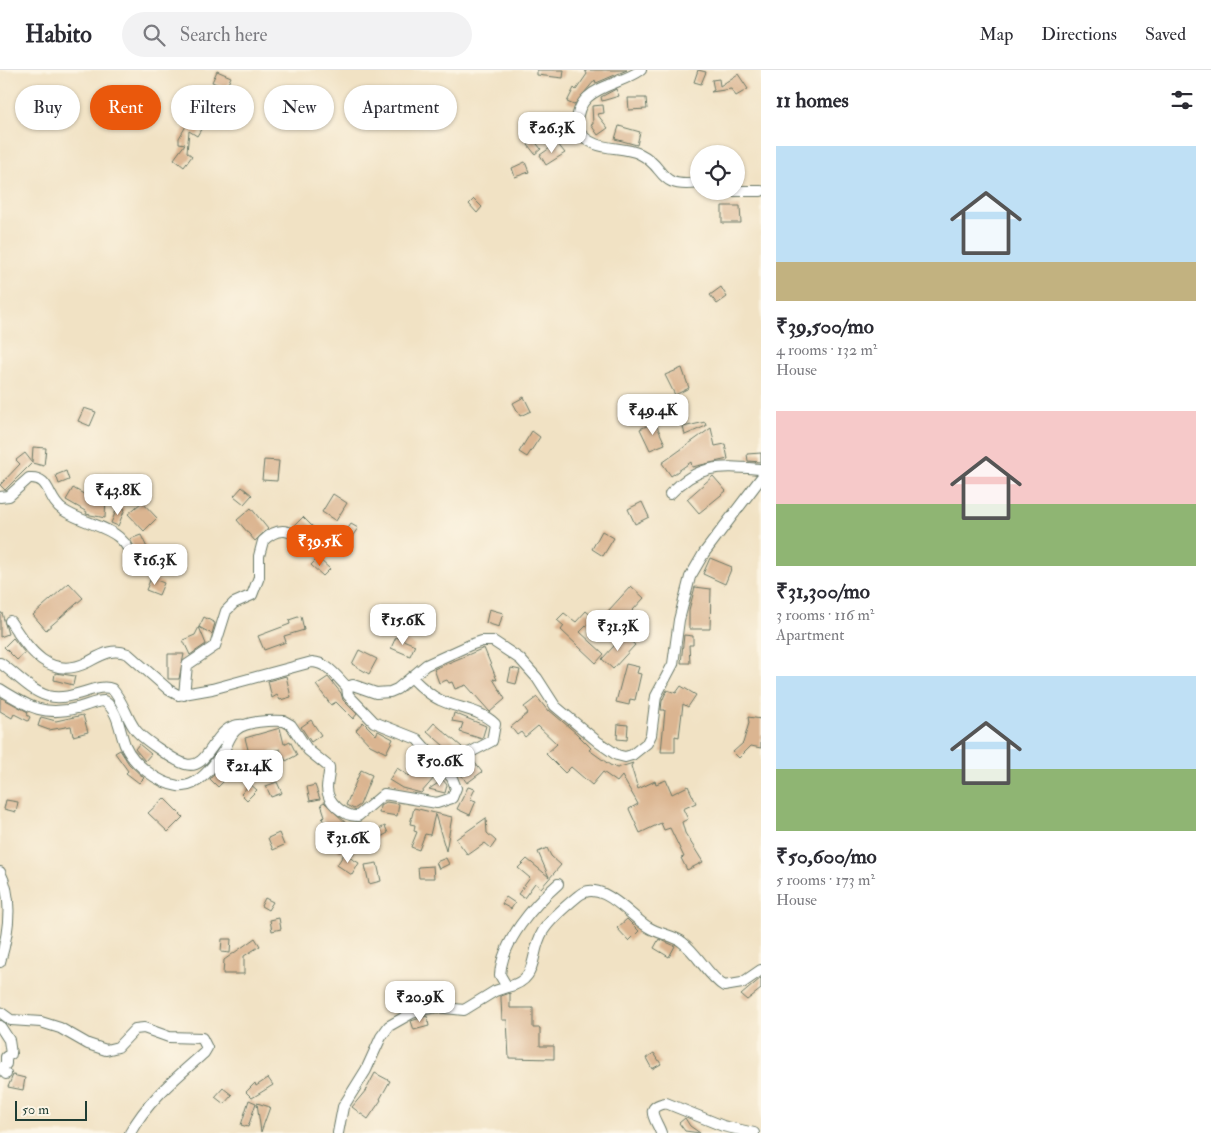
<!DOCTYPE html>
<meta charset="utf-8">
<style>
body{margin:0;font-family:"IM FELL Double Pica",serif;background:#f2f2f3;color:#2b2b33;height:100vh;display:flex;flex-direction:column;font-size:19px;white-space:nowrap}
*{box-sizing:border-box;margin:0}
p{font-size:16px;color:#7c7c81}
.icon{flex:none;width:28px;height:28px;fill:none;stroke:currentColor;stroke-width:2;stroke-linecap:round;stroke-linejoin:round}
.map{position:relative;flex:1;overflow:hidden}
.side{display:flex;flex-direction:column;background:#fff;width:450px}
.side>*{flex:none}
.top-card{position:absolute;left:15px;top:15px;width:475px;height:45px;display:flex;gap:10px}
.tools{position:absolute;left:690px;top:75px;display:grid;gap:10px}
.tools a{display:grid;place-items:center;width:55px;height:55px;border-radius:50%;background:#fff;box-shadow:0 1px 4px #0004;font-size:25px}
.scale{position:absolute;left:15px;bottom:12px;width:72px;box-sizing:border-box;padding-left:5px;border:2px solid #1f3d34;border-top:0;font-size:14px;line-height:18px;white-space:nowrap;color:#1f3d34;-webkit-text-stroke:4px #fcf5e5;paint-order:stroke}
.price{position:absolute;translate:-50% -42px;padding:0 11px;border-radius:10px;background:#fff;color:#222;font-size:16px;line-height:32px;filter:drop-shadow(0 1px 2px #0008)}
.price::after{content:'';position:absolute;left:50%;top:30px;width:15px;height:11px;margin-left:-8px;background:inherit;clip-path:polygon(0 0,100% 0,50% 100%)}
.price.active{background:#ea580c;color:#fff}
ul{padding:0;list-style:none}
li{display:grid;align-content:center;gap:10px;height:265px;padding:0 15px}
li span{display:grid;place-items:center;height:155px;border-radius:0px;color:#555}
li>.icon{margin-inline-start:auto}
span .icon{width:90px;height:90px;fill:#fffc;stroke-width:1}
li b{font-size:21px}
h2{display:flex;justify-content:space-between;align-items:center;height:60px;padding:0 15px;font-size:21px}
.chip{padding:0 18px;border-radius:22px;background:#fff;box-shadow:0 1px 4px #0004;font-size:18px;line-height:45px}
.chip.active{background:#ea580c;color:#fff}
header{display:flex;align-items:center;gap:30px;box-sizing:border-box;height:70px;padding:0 25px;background:#fff;border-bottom:1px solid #e1e1e2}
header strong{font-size:24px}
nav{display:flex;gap:28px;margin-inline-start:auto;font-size:18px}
.search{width:350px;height:45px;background:#f2f2f3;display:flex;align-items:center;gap:12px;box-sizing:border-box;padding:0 18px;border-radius:28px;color:#7c7c81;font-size:19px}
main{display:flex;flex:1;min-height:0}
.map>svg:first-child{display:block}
</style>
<header>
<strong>Habito</strong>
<div class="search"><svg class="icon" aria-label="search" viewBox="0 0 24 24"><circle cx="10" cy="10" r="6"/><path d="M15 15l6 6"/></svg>Search here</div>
<nav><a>Map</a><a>Directions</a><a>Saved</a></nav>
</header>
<main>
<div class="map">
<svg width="761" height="1063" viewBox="0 0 761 1063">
<rect width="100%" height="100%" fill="#fcf5e5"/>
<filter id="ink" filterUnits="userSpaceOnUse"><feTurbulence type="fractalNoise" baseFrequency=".02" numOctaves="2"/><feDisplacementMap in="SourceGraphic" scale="10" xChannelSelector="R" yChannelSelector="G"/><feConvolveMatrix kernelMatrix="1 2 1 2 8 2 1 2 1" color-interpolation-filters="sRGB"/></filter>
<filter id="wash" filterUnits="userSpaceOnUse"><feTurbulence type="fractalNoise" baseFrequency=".0096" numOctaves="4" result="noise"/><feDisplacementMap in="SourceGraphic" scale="20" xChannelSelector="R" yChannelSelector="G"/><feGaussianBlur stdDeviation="1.12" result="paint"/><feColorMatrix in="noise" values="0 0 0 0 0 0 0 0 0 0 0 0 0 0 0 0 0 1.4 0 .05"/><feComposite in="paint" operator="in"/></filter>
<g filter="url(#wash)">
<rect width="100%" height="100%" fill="#f1e2c4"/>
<g id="blocks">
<path fill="#dbb591" d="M537 0H564L563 8 537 5Z
M585 0H627L596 13 595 10 574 35 567 32 574 18 576 20 587 4Z
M698 0 706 2 701 14 694 12Z
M217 1 231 7 226 18 212 12Z
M738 4 748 19 736 26 731 19 711 22 714 20 712 10 719 9 720 16Z
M616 19 619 26 602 31 601 27Z
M198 23 211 27 203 49 206 51 197 66 189 61 187 82 192 86 184 97 174 89 185 74 179 73V68L196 39 193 38Z
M628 28H646L647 39 629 40Z
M603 35 604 43 597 44 608 58 598 65 591 55 593 54 592 36Z
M619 56 640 62 637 75 615 69Z
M534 70 541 79 535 84 528 75Z
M557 73 565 83 546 95 540 85Z
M525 92 529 102 515 107 512 98Z
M474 129 482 137 477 143 469 134Z
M722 136H740L741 153H722Z
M721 217 727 227 717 234 710 225Z
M682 298 689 318 675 325 665 305Z
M524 327 531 341 520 346 513 333Z
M84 338 96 342 90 356 78 351Z
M655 352 665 374 650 380 640 359Z
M705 352 706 356 685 365 683 357Z
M711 358 715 376 725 374 728 389 692 397 691 392 671 406 662 393Z
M532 361 540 367 527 387 519 382Z
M33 377 46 378 44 396 32 393 5 420 0 415 20 394 16 390 25 383 32 392Z
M761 383V392L748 391 747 384Z
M264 390 279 391 277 411 262 410Z
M66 401 69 410 59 414 56 405Z
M713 406 726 421 699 443 687 429Z
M242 417 252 425 244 434 234 426Z
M73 418 98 432V426L106 427 105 448 86 444 87 442 66 430Z
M333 424 347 433 336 451 322 442Z
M142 432 157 448 144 461 128 444Z
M642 432 649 447 635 454 628 439Z
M118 436 125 439 118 456 111 453Z
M251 438 268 459 255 471 237 450Z
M303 447 314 458 307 464 295 455Z
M351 454 358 458 351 468 344 464Z
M602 461 614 468 603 486 592 479Z
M141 465 150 484 140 489 130 469Z
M318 488 330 499 323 506 311 495Z
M710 488 732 497 725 514 703 504Z
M151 508 164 513 159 525 146 520Z
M69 513 83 528 46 560 33 545Z
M631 516 644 528 621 553 608 541Z
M695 517 711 519 710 559H689V540Z
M489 539 503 543 499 557 486 553Z
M586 541 594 548 580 562 604 584 596 593 561 560 564 556 557 550 564 543 576 552Z
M0 543H2L8 564 0 567Z
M301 546 304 560 284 566 286 572 264 580 258 566 290 554 289 550Z
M204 547 215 553 212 564 199 557Z
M199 557 206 574 190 585 183 570 195 565Z
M624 565 635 575 613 599 602 589Z
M684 565 693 566V575H689L690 593H681Z
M396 567 415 575 410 586 391 578Z
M13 568 25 583 17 590 4 577Z
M484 578 497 610 493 609 505 629 490 642 466 615 455 619 452 612 449 613 447 610 439 613 434 599Z
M359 580 377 589 369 604 352 594Z
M168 584H184L179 609H168Z
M626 594 639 597 637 603 641 604 635 630 630 629 629 635 616 632Z
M511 598 520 600 516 614 508 612Z
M55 603 75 606 73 615 54 610Z
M286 606 291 627 280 630 277 625 272 628 268 611Z
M328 607 341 623 343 630 357 644 353 649 336 632 331 635 316 615Z
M681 616 696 625 688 637 683 634 679 667 675 666V682H661L665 640H661L662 631 667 620 676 623Z
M0 627 28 642 27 645 30 647 28 651 14 644 12 648 0 641Z
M537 627 548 641 549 640 576 663 591 678 589 680 610 695 617 698 633 693 631 696 638 719 655 711 656 714 666 710 672 724 688 716 696 733 683 739 688 749 682 752 685 763 703 792 687 800 681 788 684 787 670 758 664 760 661 753 640 763 629 739 638 734 622 706 617 712 603 702 592 715 571 697 565 703 546 684 557 674 538 656 525 667 521 662 517 665 511 657 528 643 524 637Z
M454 643 486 656 482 669 460 662 463 653 452 651Z
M83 645 88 662 73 666 71 656 49 660 38 656 41 647 56 651Z
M748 647 761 649V678L751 676 739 688 733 682 743 673 749 653Z
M311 650 321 665 311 672 301 657Z
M363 652 376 665 378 661 393 669 386 683 370 675 356 660Z
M434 653 462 677 459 680 453 684 427 661Z
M618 654 628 655 627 670 617 669Z
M280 658 284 674 290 671 297 685 286 691 280 679 250 687 245 668Z
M139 674 151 684 145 691 135 679Z
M120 680 129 694 144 708 139 713 126 703 128 701 115 683Z
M419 689 427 694 423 701 435 707 421 723 402 718 389 710 397 698 409 706Z
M472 689 482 702 467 713 459 702 462 700 460 697Z
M223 694 232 703 218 717 210 709Z
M361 700 372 705 360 735 354 739 346 735Z
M443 710 447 715 445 723 429 719Z
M277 712 282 723 271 727 266 716Z
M250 714 257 720 247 730 241 724Z
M315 715 320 729 310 731 307 717Z
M468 717 475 719 470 729 476 731 470 745 457 739Z
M164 728 183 747 168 762 148 743Z
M6 730 18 732 16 742 4 739Z
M324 732 353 760 373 762 385 756 388 763 373 771 348 769 354 783 352 785 347 778 339 782 334 771 339 769 322 749 325 746 321 734Z
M386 732 399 734 397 746 379 743 380 736Z
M414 738 452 747 446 781 435 744 430 765 425 764 419 780 411 777 417 762 414 761 415 755 410 754Z
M486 748 487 763 496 771 491 778 485 773 468 785 456 769Z
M279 763 284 775 273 780 268 768Z
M547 778 551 786 561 795 541 818 535 813 524 828 518 824 530 808 518 798 527 789 549 807 538 782Z
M344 784 359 793 352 805 337 795Z
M446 788 449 794 439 799 436 792Z
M377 793 381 811 369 814 365 795Z
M433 796 434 808H419L418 797Z
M506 827 515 833 511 839 502 834Z
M265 828 273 832 268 840 261 836Z
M279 848 281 859 272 861 270 850Z
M627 849 639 861 629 871 617 858Z
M255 868 260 876 244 886V904H223L224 890Z
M222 869H231L230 883 221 882Z
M659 869 675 876 669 887 654 878Z
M761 908V919L747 930 741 925Z
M510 923V938H533V958H540V976H554V989L509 988 507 950H502L501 929V926Z
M427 946 429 956 414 960 411 951Z
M654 983 661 994 652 999 646 988Z
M375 1003 390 1011 380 1029 381 1030 368 1049 352 1037 366 1020Z
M13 1005 25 1008 23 1020 8 1017Z
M268 1008 273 1015 252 1028 246 1022 255 1013 256 1016Z
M223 1018 232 1025 224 1034 215 1027Z
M249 1030 256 1033 248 1057 241 1055Z
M257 1033 270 1037 261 1062Z
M685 1048 690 1056 700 1063 685 1061 679 1053Z"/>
</g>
</g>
<g filter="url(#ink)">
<use href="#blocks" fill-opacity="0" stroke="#687766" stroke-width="1"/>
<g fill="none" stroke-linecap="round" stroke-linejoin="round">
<g stroke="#687766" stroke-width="12">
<path id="minor" d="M641 0C616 18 574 15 577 59 594 84 619 74 640 84 667 97 656 119 699 113
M724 121H761
M670 424C699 393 721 396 761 399
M0 427 9 426 29 408C51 406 47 430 63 440 94 460 126 454 135 497
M10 551C29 580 50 611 88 592 103 584 112 578 128 584L169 620 178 625 212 619 312 592C328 593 336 606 347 617
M0 593C15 603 30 621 48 626 73 632 97 612 112 619 123 631 126 647 135 659 141 668 175 691 185 694 211 702 213 652 244 655
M412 608C420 616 429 625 440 630 458 639 480 639 495 654L492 671 442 697
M0 619C28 636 43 647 77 638 86 636 95 631 104 631 119 641 119 660 125 675 133 694 158 713 178 716 198 719 215 694 224 680 228 673 230 665 236 660 245 651 272 650 284 651L291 655 308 680 329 697C330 704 327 711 327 718 327 732 344 747 358 746L384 724 437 733 452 728 456 718 452 708 417 669 374 652 348 625 347 617 353 615 376 623 390 622 397 619 426 595 470 575 482 571H493L520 589 537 608 555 636 598 672 617 685 625 687 632 685 647 673 651 665 656 626 673 594 679 550 690 507 704 483 761 408
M184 625 187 595 215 576 226 541 234 533 252 525 259 507V486L263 471C279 455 291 460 307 473
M0 802C14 829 8 865 0 892
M558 814C534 835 502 871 500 905L507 917C540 910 529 884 543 861 551 848 567 835 578 826 600 807 630 846 648 857 658 864 676 866 682 872 698 884 708 906 724 916L742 913 761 900
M0 942 11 950 41 952 60 958 88 974 106 980 118 977 135 959 144 958 169 967 202 968 207 978 204 983C176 1008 148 1030 130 1063
M0 956 9 970 11 984 6 987V994L1 998 6 1004
M338 1063 343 1037 366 1000 381 967 389 956 412 943 426 939 436 937 464 940 495 921 507 917
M661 1063C657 1050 642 1037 666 1033L723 1056 754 1063"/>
</g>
<use href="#minor" stroke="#fff" stroke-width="10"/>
</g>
</g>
</svg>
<div class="tools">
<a><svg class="icon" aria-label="locate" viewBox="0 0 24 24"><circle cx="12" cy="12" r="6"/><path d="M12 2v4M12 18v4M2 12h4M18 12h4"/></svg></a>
</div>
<div class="scale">50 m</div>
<b class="price" style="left:552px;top:84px">₹26.3K</b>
<b class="price" style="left:653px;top:366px">₹49.4K</b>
<b class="price" style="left:118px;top:446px">₹43.8K</b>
<b class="price active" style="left:320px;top:497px">₹39.5K</b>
<b class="price" style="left:155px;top:516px">₹16.3K</b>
<b class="price" style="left:403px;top:576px">₹15.6K</b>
<b class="price" style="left:618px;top:582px">₹31.3K</b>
<b class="price" style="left:440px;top:717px">₹50.6K</b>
<b class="price" style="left:249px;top:722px">₹21.4K</b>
<b class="price" style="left:348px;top:794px">₹31.6K</b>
<b class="price" style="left:420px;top:953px">₹20.9K</b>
<div class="top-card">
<a class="chip">Buy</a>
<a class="chip active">Rent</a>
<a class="chip">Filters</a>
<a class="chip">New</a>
<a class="chip">Apartment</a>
</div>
</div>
<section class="side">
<h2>11 homes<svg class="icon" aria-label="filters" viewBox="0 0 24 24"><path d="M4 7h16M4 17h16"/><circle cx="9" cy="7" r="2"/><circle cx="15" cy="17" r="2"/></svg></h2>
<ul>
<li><span style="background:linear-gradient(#bfe0f5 75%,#c2b280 0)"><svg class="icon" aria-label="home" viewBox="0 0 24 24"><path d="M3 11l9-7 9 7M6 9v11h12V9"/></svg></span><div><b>₹39,500/mo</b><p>4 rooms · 132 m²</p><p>House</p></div></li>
<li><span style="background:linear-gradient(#f6c9c9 60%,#8fb573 0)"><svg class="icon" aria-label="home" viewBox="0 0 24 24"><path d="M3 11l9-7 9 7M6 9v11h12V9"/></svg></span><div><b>₹31,300/mo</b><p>3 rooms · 116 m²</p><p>Apartment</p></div></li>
<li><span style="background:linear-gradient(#bfe0f5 60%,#8fb573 0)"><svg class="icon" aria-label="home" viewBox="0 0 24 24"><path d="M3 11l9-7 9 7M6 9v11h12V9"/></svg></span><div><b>₹50,600/mo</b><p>5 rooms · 173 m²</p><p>House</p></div></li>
</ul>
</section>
</main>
